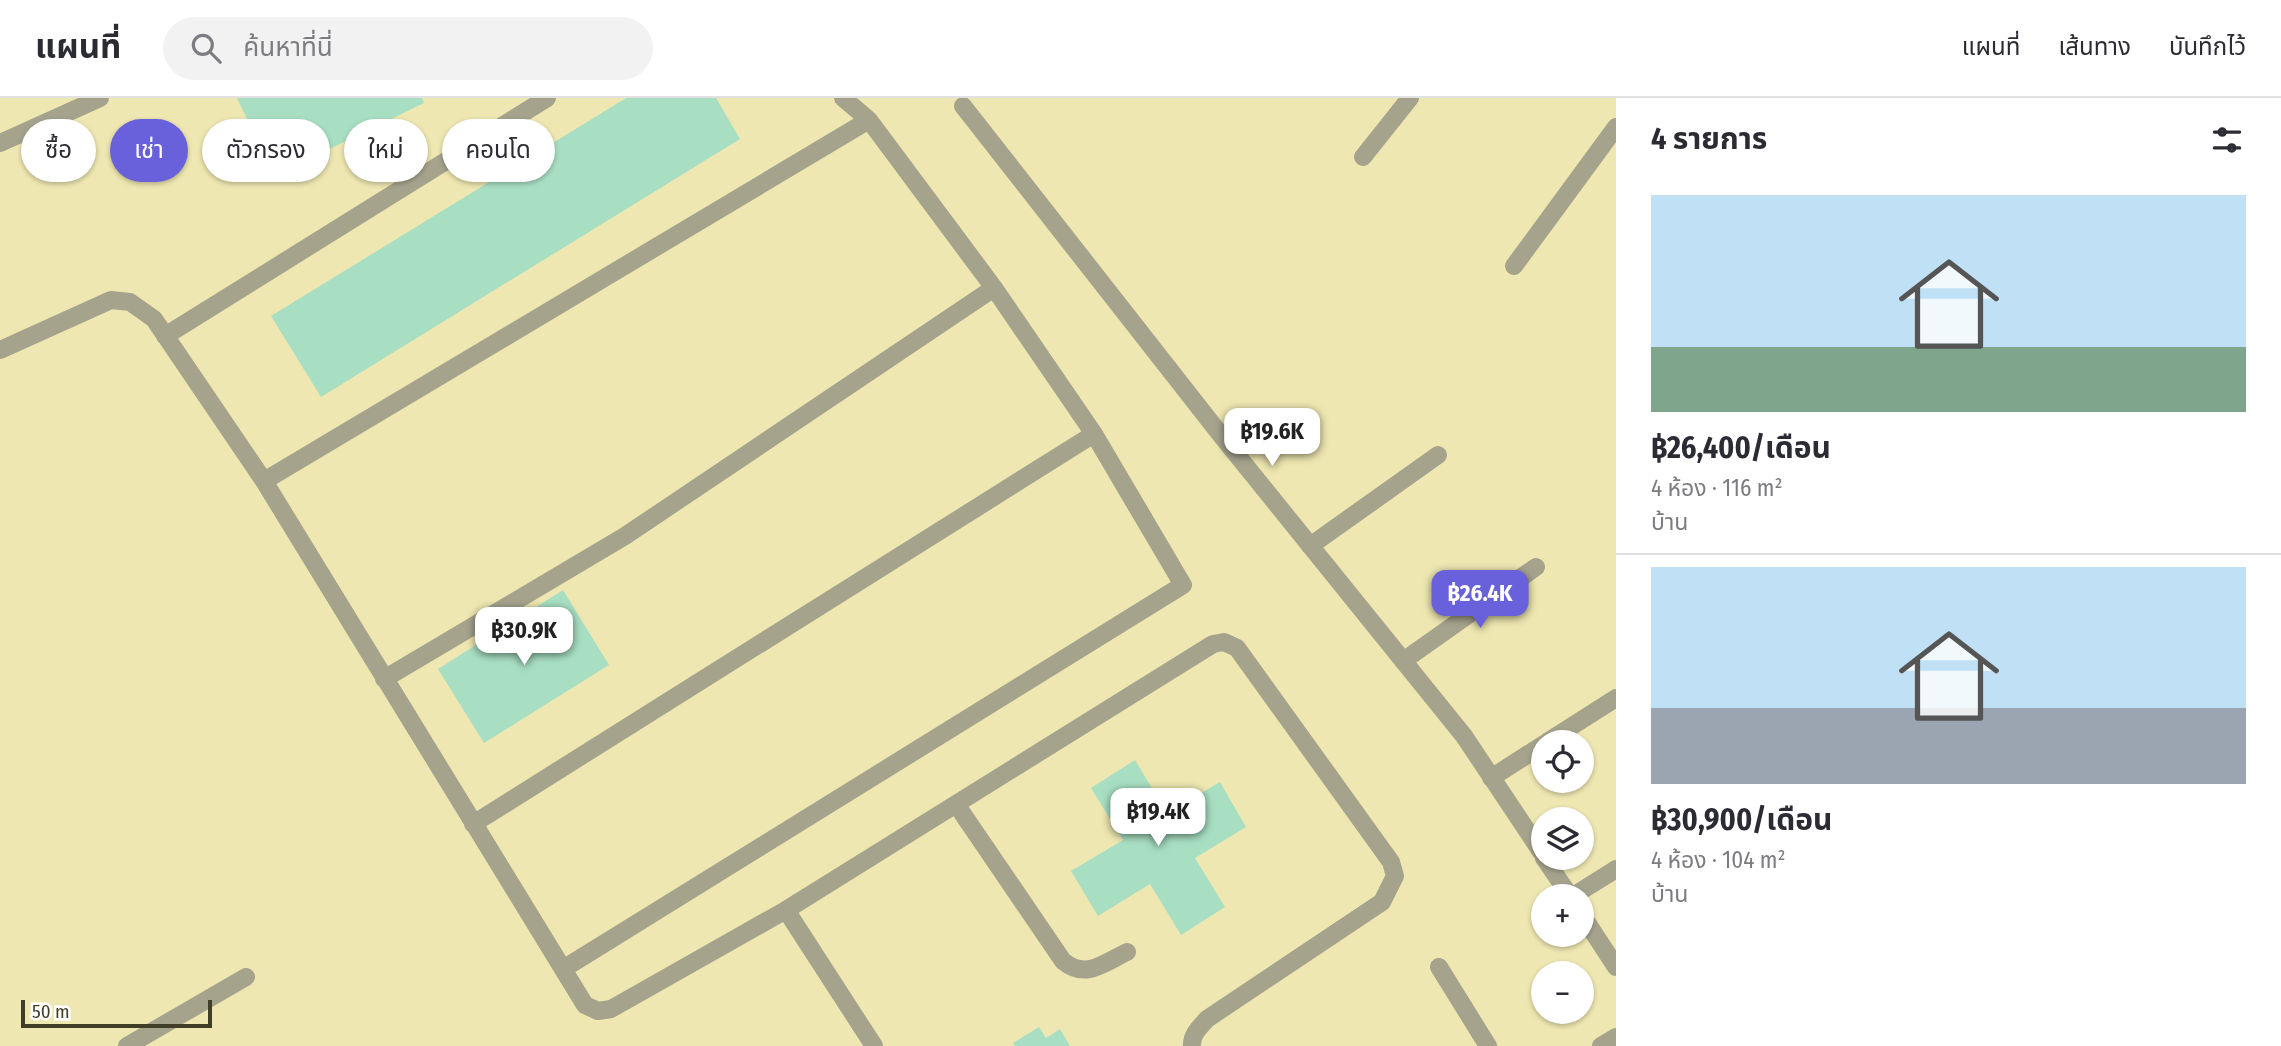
<!DOCTYPE html>
<html lang="th">
<meta charset="utf-8">
<style>
body{margin:0;font-family:"Fira Sans Condensed","Noto Sans Thai",sans-serif;background:#f2f2f3;color:#2b2b33;height:100vh;display:flex;flex-direction:column;font-size:26px;white-space:nowrap}
*{box-sizing:border-box;margin:0}
p{font-size:23px;color:#7c7c81}
.icon{flex:none;width:38px;height:38px;fill:none;stroke:currentColor;stroke-width:2;stroke-linecap:round;stroke-linejoin:round}
.map{position:relative;flex:1;overflow:hidden}
.drawer{display:flex;flex-direction:column;background:#fff;width:665px}
.drawer>*{flex:none}
.hud{position:absolute;left:21px;top:21px;width:665px;height:63px;display:flex;gap:14px}
.buttons{position:absolute;left:1531px;top:632px;display:grid;gap:14px}
.buttons a{display:grid;place-items:center;width:63px;height:63px;border-radius:50%;background:#fff;box-shadow:0 2px 5px #0004;font-size:35px}
.scale{position:absolute;left:21px;bottom:18px;width:191px;box-sizing:border-box;padding-left:7px;border:4px solid #413e28;border-top:0;font-size:19px;line-height:24px;white-space:nowrap;color:#413e28;-webkit-text-stroke:5px #fff;paint-order:stroke}
.price{position:absolute;translate:-50% -60px;padding:0 16px;border-radius:14px;background:#fff;color:#222;font-size:23px;line-height:46px;filter:drop-shadow(0 2px 4px #0008)}
.price::after{content:'';position:absolute;left:50%;top:42px;width:21px;height:16px;margin-left:-10px;background:inherit;clip-path:polygon(0 0,100% 0,50% 100%)}
.price.active{background:#6861db;color:#fff}
ul{padding:0;list-style:none}
li{display:grid;align-content:center;gap:14px;height:371px;padding:0 35px}
li+li{border-top:2px solid #e1e1e2}
li span{display:grid;place-items:center;height:217px;border-radius:0px;color:#555}
li>.icon{margin-inline-start:auto}
span .icon{width:126px;height:126px;fill:#fffc;stroke-width:1}
li b{font-size:30px}
h2{display:flex;justify-content:space-between;align-items:center;height:84px;padding:0 35px;font-size:30px}
.pill{padding:0 24px;border-radius:32px;background:#fff;box-shadow:0 2px 5px #0004;font-size:24px;line-height:63px}
.pill.active{background:#6861db;color:#fff}
header{display:flex;align-items:center;gap:42px;box-sizing:border-box;height:98px;padding:0 35px;background:#fff;border-bottom:2px solid #e1e1e2}
header strong{font-size:33px}
nav{display:flex;gap:38px;margin-inline-start:auto;font-size:24px}
.search{width:490px;height:63px;background:#f2f2f3;display:flex;align-items:center;gap:18px;box-sizing:border-box;padding:0 24px;border-radius:38px;color:#7c7c81;font-size:26px}
main{display:flex;flex:1;min-height:0}
.map>svg:first-child{display:block}
</style>
<header>
<strong>แผนที่</strong>
<div class="search"><svg class="icon" aria-label="search" viewBox="0 0 24 24"><circle cx="10" cy="10" r="6"/><path d="M15 15l6 6"/></svg>ค้นหาที่นี่</div>
<nav><a>แผนที่</a><a>เส้นทาง</a><a>บันทึกไว้</a></nav>
</header>
<main>
<div class="map">
<svg width="1616" height="948" viewBox="0 0 1616 948">
<rect width="100%" height="100%" fill="#eee7b1"/>
<path fill="#a8dfc2" d="M237 0H422L424 5 274 78Z
M626 0H716L740 41 321 299 271 218Z
M563 492 609 567 484 645 438 571Z
M1135 662 1167 715 1220 684 1246 729 1195 760 1225 809 1181 837 1150 786 1098 818 1071 773 1123 742 1091 690Z
M1039 929 1046 940 1060 931 1070 948H1015L1013 945Z"/>
<g fill="none" stroke-linecap="round" stroke-linejoin="round">
<path stroke="#a6a38d" stroke-width="18" d="M963 8 1220 336 1464 638 1544 758
M0 45 100 0
M1363 59 1410 0
M1514 168 1616 29
M165 238 547 0
M0 252 111 202 130 204 154 221 264 383 585 907 598 913 611 911 786 812 1213 546 1224 544 1237 550 1391 764 1395 778 1382 804 1207 921C1200 929 1191 937 1192 948
M264 383 869 22 843 0
M1310 448 1438 357
M1403 563 1536 469
M384 581 625 438 994 190
M1547 644 1616 600
M1491 680 1544 646
M956 706 1063 863C1086 882 1104 865 1127 854
M473 726 1094 336
M1544 760 1570 798
M1573 798 1616 771
M786 812 874 948
M1582 817 1616 869
M1439 869 1488 948
M563 871 1183 487 1094 336 994 190 869 22
M127 948 246 879
M1601 948 1616 939"/>
</g>
</svg>
<div class="buttons">
<a><svg class="icon" aria-label="locate" viewBox="0 0 24 24"><circle cx="12" cy="12" r="6"/><path d="M12 2v4M12 18v4M2 12h4M18 12h4"/></svg></a>
<a><svg class="icon" aria-label="layers" viewBox="0 0 24 24"><path d="M12 4l9 5-9 5-9-5zM3 14l9 5 9-5"/></svg></a>
<a>+</a>
<a>−</a>
</div>
<div class="scale">50 m</div>
<b class="price" style="left:1272px;top:370px">฿19.6K</b>
<b class="price active" style="left:1480px;top:532px">฿26.4K</b>
<b class="price" style="left:524px;top:569px">฿30.9K</b>
<b class="price" style="left:1158px;top:750px">฿19.4K</b>
<div class="hud">
<a class="pill">ซื้อ</a>
<a class="pill active">เช่า</a>
<a class="pill">ตัวกรอง</a>
<a class="pill">ใหม่</a>
<a class="pill">คอนโด</a>
</div>
</div>
<section class="drawer">
<h2>4 รายการ<svg class="icon" aria-label="filters" viewBox="0 0 24 24"><path d="M4 7h16M4 17h16"/><circle cx="9" cy="7" r="2"/><circle cx="15" cy="17" r="2"/></svg></h2>
<ul>
<li><span style="background:linear-gradient(#bfe0f5 70%,#7fa58c 0)"><svg class="icon" aria-label="home" viewBox="0 0 24 24"><path d="M3 11l9-7 9 7M6 9v11h12V9"/></svg></span><div><b>฿26,400/เดือน</b><p>4 ห้อง · 116 m²</p><p>บ้าน</p></div></li>
<li><span style="background:linear-gradient(#bfe0f5 65%,#9aa5b1 0)"><svg class="icon" aria-label="home" viewBox="0 0 24 24"><path d="M3 11l9-7 9 7M6 9v11h12V9"/></svg></span><div><b>฿30,900/เดือน</b><p>4 ห้อง · 104 m²</p><p>บ้าน</p></div></li>
</ul>
</section>
</main>
